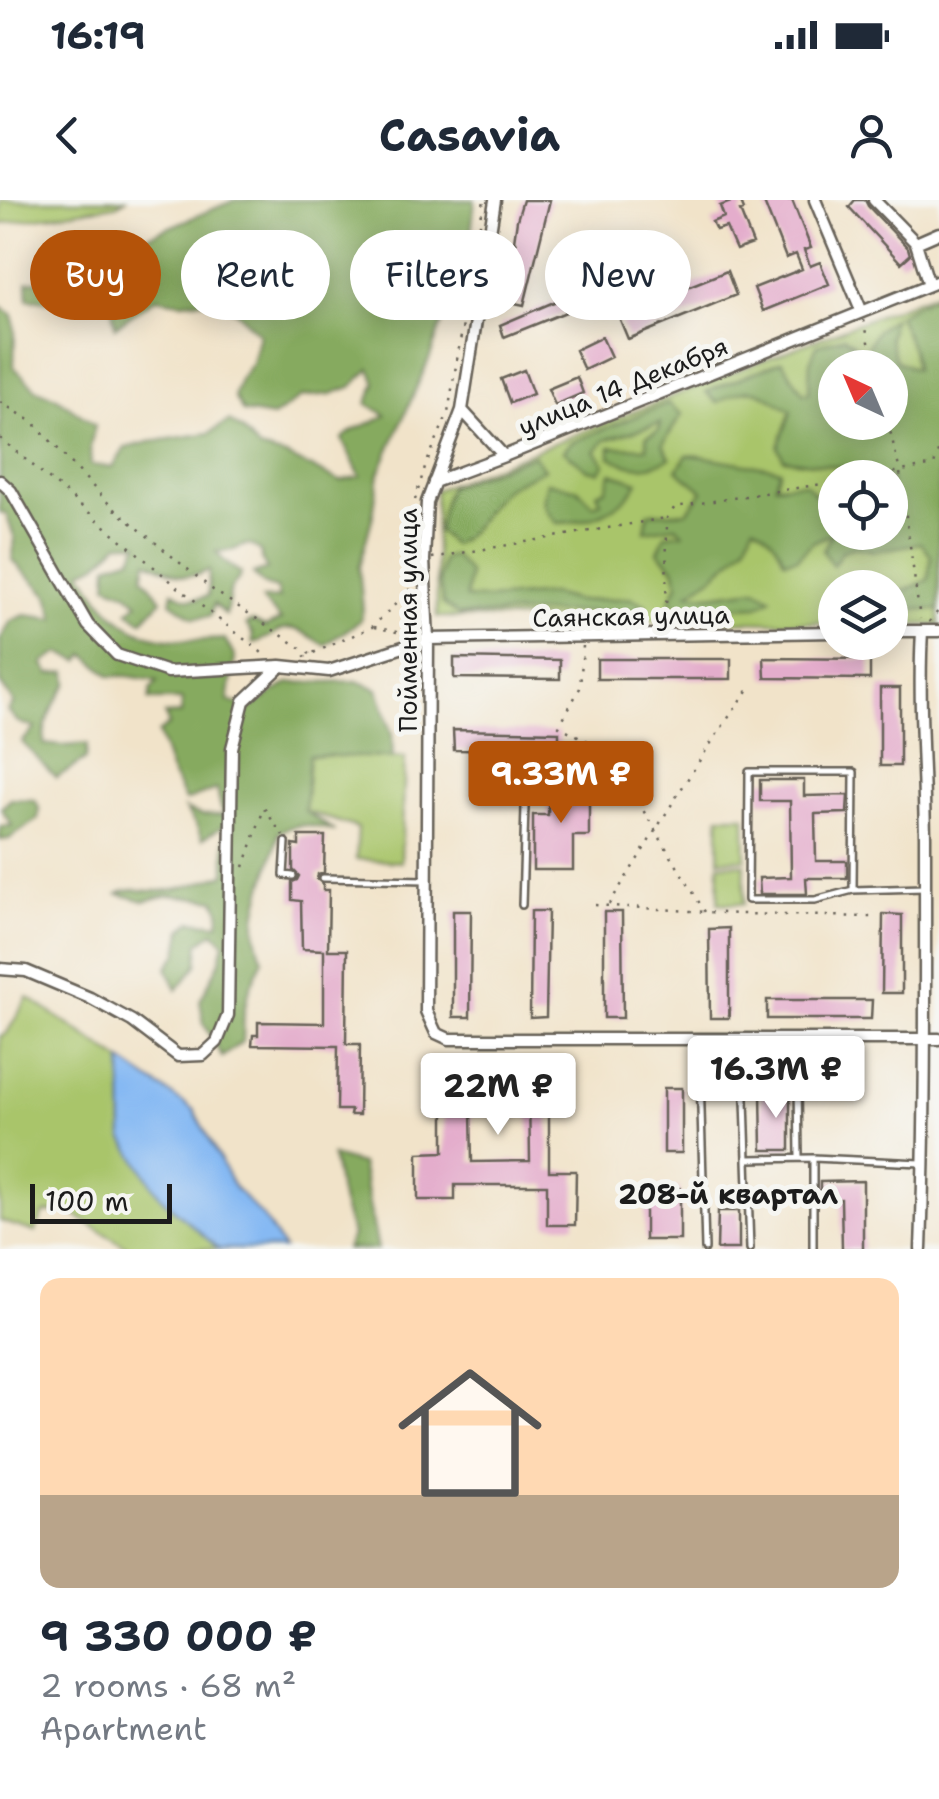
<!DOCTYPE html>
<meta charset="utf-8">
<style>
body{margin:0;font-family:"Shantell Sans",sans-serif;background:#f6f6f7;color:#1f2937;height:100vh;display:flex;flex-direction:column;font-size:38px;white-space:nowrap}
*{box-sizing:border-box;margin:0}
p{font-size:32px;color:#747a83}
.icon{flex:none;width:55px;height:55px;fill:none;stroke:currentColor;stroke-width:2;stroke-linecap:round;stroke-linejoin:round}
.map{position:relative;height:1049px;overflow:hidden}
.sheet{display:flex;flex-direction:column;background:#fff;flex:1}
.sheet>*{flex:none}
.banner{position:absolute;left:30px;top:30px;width:880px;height:90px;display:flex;gap:20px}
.needle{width:65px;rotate:316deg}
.buttons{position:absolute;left:818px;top:150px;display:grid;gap:20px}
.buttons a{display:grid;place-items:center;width:90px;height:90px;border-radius:50%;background:#fff;box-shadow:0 5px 25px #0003;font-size:50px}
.scale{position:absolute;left:30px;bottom:25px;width:142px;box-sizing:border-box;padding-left:10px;border:5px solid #1c1c1c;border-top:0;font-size:28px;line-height:35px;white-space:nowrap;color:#1c1c1c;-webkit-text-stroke:8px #f6f6f2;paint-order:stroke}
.price{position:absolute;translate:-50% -85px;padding:0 22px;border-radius:10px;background:#fff;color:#222;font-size:32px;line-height:65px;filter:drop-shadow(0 2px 5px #0008)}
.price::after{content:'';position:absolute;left:50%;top:60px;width:30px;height:22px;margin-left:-15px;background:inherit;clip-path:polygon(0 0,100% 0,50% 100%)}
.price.active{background:#b45309;color:#fff}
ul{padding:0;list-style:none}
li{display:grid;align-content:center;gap:20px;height:530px;padding:0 40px}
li+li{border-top:2px solid #e0e1e3}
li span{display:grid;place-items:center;height:310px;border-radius:20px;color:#555}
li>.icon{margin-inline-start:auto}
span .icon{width:180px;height:180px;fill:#fffc;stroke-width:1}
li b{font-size:42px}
.chip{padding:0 35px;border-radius:45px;background:#fff;box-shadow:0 5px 25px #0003;font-size:35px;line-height:90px}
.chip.active{background:#b45309;color:#fff}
.status{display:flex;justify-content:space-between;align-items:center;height:70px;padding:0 50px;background:#fff;direction:ltr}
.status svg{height:28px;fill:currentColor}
header{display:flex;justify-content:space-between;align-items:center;height:130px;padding:0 40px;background:#fff;font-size:45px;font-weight:700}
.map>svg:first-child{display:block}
</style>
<div class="status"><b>16:19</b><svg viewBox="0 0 49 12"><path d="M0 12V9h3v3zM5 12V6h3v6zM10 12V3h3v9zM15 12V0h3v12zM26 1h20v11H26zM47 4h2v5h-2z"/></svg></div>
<header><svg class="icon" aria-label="back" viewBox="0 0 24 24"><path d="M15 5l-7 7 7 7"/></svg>Casavia<svg class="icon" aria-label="person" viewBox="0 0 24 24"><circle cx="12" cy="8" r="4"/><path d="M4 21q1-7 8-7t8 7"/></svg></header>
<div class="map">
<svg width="939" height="1049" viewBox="0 0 939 1049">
<rect width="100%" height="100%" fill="#f6f6f2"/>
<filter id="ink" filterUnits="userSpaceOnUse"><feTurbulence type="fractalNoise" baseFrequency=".01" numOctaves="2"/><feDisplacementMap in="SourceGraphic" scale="20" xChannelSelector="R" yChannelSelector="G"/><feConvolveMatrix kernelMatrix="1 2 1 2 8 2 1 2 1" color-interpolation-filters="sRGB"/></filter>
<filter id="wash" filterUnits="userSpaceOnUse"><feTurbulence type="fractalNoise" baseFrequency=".0048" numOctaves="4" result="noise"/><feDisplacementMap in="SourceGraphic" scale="40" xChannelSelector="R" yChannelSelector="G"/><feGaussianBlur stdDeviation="2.25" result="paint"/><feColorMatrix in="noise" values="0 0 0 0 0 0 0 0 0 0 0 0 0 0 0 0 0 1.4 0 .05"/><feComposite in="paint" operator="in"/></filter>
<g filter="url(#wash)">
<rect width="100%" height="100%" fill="#f1e3c9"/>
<path fill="#a9c56b" stroke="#627044" stroke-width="2.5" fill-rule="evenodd" d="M0 0H125L116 5 0 24Z
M939 91V425L890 424V388H835V423L437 417 435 290ZM835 168H890V222H835ZM835 278H890V332H835Z
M309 555 405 558 401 662 356 659 358 628 305 611Z
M719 616H745L746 659 719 660Z
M719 664H745L744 704 718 703Z
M28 797 122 861 123 938 161 998 219 1049H130L68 1011 44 1013 35 1032 0 1021V836L7 833Z"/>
<path fill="#86aa5f" stroke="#51633e" stroke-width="2.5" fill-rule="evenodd" d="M235 0H475L470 42 430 157 379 273 373 315 359 367 363 410 360 421 325 445C310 438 294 421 277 432 268 438 264 440 253 443L252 433 246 424 253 421 265 427 281 420 261 399 279 398 276 389 264 385 253 374 267 369 262 361 260 350 248 344 233 350 216 352 226 363 241 373 239 378 231 388 226 415 214 404 210 416 194 418 171 402 173 391C186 400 193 401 208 396L209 370C179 384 175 371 147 361L143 376 162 400 142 421 128 411 138 403 127 393 107 385 108 365 132 357 139 343H119L98 364 82 371C120 438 152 444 225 439L235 458 228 501 250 508 288 483 357 481 378 489 392 535 393 558 309 555 305 611 335 631C315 626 296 621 278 633 271 678 243 715 263 759L250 788 244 811 243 841 222 857 204 824 200 801 219 763 224 743 214 732 199 743 197 765 177 790 167 768 178 753 182 730 191 721 219 724 220 711 215 700 169 695 144 701 118 694C131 686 144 692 159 691 181 690 204 681 225 674V625L202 639 196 625 185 609 201 615H226L221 608 217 589 185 601 170 570 158 533 169 525 165 515 181 514 182 500H149L151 489 158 481 127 476H110L85 454 80 461 60 453 43 463 50 474 67 472 68 483C55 502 43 520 44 544L63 546 87 544 86 559 56 578 22 542 35 528 18 522 8 511 14 503 0 483V440L11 421 25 415 55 419 48 395 12 360 15 339 6 314 0 312V106L13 115 15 132 14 167 37 190 56 197 95 225 90 247 91 265 113 267 125 248 149 242 209 233 229 221 242 230 259 249 286 256 340 281 360 276 342 239C354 226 371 225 386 215L367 204 376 183 370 169 351 187 331 194 301 197 273 217 243 212 234 197 240 179 252 163 259 134 236 111 213 100 181 102 156 98 115 127 110 96 55 101 28 99 27 82C57 78 71 80 89 53L141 39Z
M939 94V410L890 408V388L901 392 928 380 931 356 921 343 875 351 855 347 842 351 833 366 823 351 832 333 813 342 797 358 784 360C778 344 769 333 754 325L746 345 715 375 689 393 709 395 756 389 772 398 758 406 685 409 670 401 678 384 674 368 658 352 665 335 683 333 676 326 645 331 648 313 687 312 703 291 677 270 687 255C710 256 732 263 755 265 764 267 770 266 780 270L775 285 805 283 823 302 835 295V332L873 333 882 336 892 332 890 278 877 277 872 267H841L784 259 778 247 791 211C758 192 755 180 717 203L706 192 782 161 803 193H809L810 162 817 145 844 137 855 145 858 165 876 131 893 118 889 138 896 161 915 169 912 149 898 115 918 103ZM835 168H890V222H835Z
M668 203 682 214 663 244 670 258C649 270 631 269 610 257V247L647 248 646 237 659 230 660 223 605 240 595 251 605 264 599 272 588 270 564 251 570 243Z
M534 255 544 269C532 276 519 280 508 287 485 303 477 334 452 345L438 331 443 305 449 287Z
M611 273 638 282C623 310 588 323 557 323 542 307 541 303 547 282L578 289 593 305 601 302 597 293 606 289Z
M453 355 469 373 466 398 489 399 552 394 578 401 631 398 646 405V410L459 415 443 404 439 380 443 359Z
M11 599 35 600 39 608 38 619 9 639 0 640V626H12L1 608Z
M332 956 361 964 378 1049H346L352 1035 342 1004Z"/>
<path fill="#86b9f3" stroke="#516a88" stroke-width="2.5" d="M122 861 194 910 234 987 263 1017 284 1049H219L161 998 123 938Z"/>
<g id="blocks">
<path fill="#e4adcc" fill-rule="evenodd" d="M523 0H550L524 105 505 101 516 42 514 41 517 20Z
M736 0H740L744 10 740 11 753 44 736 50 726 27 716 30 712 22 724 17 720 6Z
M763 0H792L811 48 804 50 810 66 820 62 829 84 763 111 754 88 802 69 796 54 786 58Z
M855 0H865L868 6 908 48 910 55 901 63 849 7Z
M727 71 736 95 628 139 618 115Z
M561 99 566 112 504 137 500 125Z
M602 137 611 157 584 170 575 150Z
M524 170 533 194 510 203 501 179Z
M577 177 583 193 555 205 548 189Z
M454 458 560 460V479L454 478Z
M764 458 870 459V479L765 478Z
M597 459H731V479H597Z
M880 488H900V566H880Z
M453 530 559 532V551L454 550Z
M760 580H804V596L848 595 847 613 815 614 816 661H847V678H806L807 694H760L759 678 791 677 790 601H760Z
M549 581 589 582V636H573V670H533V615H548Z
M299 636H325L324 672 318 674 317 679 323 684V690H329L328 750H347L346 844H360L359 915H350L351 910H337L338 846 252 845 253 835H258V822L324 823V750L302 749 301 701 292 700V682L297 680 299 676 293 670V645L299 646Z
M453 711H471L470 817H453Z
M531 711H548L546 817 530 818Z
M604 712H622L623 818H604Z
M883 714 902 715V793H882Z
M729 728V818H710L709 729Z
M767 800H872L871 819H767Z
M453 865H549V971H576L575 1025H547V985H455V1000H418V953L444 952V911L453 912ZM464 890H529L530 961 472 962 471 911H464Z
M664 888H682V953H664Z
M761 892H790V950H762Z
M863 981V1049H842L841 999 820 1000V982Z
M645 988H680V1040H645Z
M718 1011H739V1049H717Z"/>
</g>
</g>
<g filter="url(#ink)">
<use href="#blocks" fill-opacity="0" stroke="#676259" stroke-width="2.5"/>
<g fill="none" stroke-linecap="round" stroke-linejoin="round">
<g stroke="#676259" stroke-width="10">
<path id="service" d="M286 642 284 675 293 676
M323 678 426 680
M853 690 854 572H749L748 700H815L853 690 924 688
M522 705 525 607
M699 840 705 1049
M743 840 750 1049
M746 883H798L799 957
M748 959 813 958 921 963
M813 1049V958"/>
</g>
<g stroke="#676259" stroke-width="15">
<path id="minor" d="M495 0 462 210 427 302 424 360 428 439 426 811 436 833 449 839H939
M815 0 862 112
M874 0 916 43 929 85
M916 43 939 33
M462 210 504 256
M0 281 11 291 88 425 117 455 168 472 280 466
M434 282 504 256 939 81
M890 431H939
M0 769 26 771 90 798 132 821 178 856 203 855 217 842 228 815 232 548 244 501 281 466 329 471 428 439 835 432
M921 1049C926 912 925 774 925 637 924 568 918 499 922 431"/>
</g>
<path stroke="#676259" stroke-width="2.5" stroke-dasharray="2.5 8" stroke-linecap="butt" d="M864 120 875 168
M0 202 33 222 111 306 213 390 310 454
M888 222 900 272 920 419
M0 238 185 393 266 456
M863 278 934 265 939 248
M415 300 425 267 448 213 484 0
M432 358 666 318
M929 422 939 410
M666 424 667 318 675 307 835 282
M374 427 410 435
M583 446 580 488 559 526 607 551 705 712
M304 457 372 427 417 383
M244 667 264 608 283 636
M609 704C656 632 698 557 750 488
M595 705 739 714 873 717"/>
<use href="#service" stroke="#fff" stroke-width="5"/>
<use href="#minor" stroke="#fff" stroke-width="10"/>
</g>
</g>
<g text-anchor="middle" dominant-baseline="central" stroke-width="10" stroke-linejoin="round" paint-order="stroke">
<g font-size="25" fill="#1c1c1c" stroke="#f6f6f2">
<text transform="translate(623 186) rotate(-22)">улица 14 Декабря</text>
<text transform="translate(631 416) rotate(-1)">Саянская улица</text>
<text transform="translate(408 420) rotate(-90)">Пойменная улица</text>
</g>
<g font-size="28" font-weight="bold" fill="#1c1c1c" stroke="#f6f6f2">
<text x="728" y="994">208-й квартал</text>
</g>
</g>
</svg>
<div class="buttons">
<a><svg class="needle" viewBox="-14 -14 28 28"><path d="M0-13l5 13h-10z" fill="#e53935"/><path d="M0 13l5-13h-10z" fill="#747a83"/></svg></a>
<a><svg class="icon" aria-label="locate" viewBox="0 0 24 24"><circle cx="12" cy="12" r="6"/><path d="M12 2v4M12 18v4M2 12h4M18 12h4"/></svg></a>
<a><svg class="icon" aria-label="layers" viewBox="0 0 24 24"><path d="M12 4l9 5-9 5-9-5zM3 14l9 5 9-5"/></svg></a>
</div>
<div class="scale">100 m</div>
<b class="price active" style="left:561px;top:626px">9.33M ₽</b>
<b class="price" style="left:776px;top:921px">16.3M ₽</b>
<b class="price" style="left:498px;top:938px">22M ₽</b>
<div class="banner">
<a class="chip active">Buy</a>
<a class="chip">Rent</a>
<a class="chip">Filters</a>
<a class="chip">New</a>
</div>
</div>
<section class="sheet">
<ul>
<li><span style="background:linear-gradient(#ffd9b3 70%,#b9a48a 0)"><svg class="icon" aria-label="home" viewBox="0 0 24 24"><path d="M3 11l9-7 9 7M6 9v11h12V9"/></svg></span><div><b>9 330 000 ₽</b><p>2 rooms · 68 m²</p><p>Apartment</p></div></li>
</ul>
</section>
